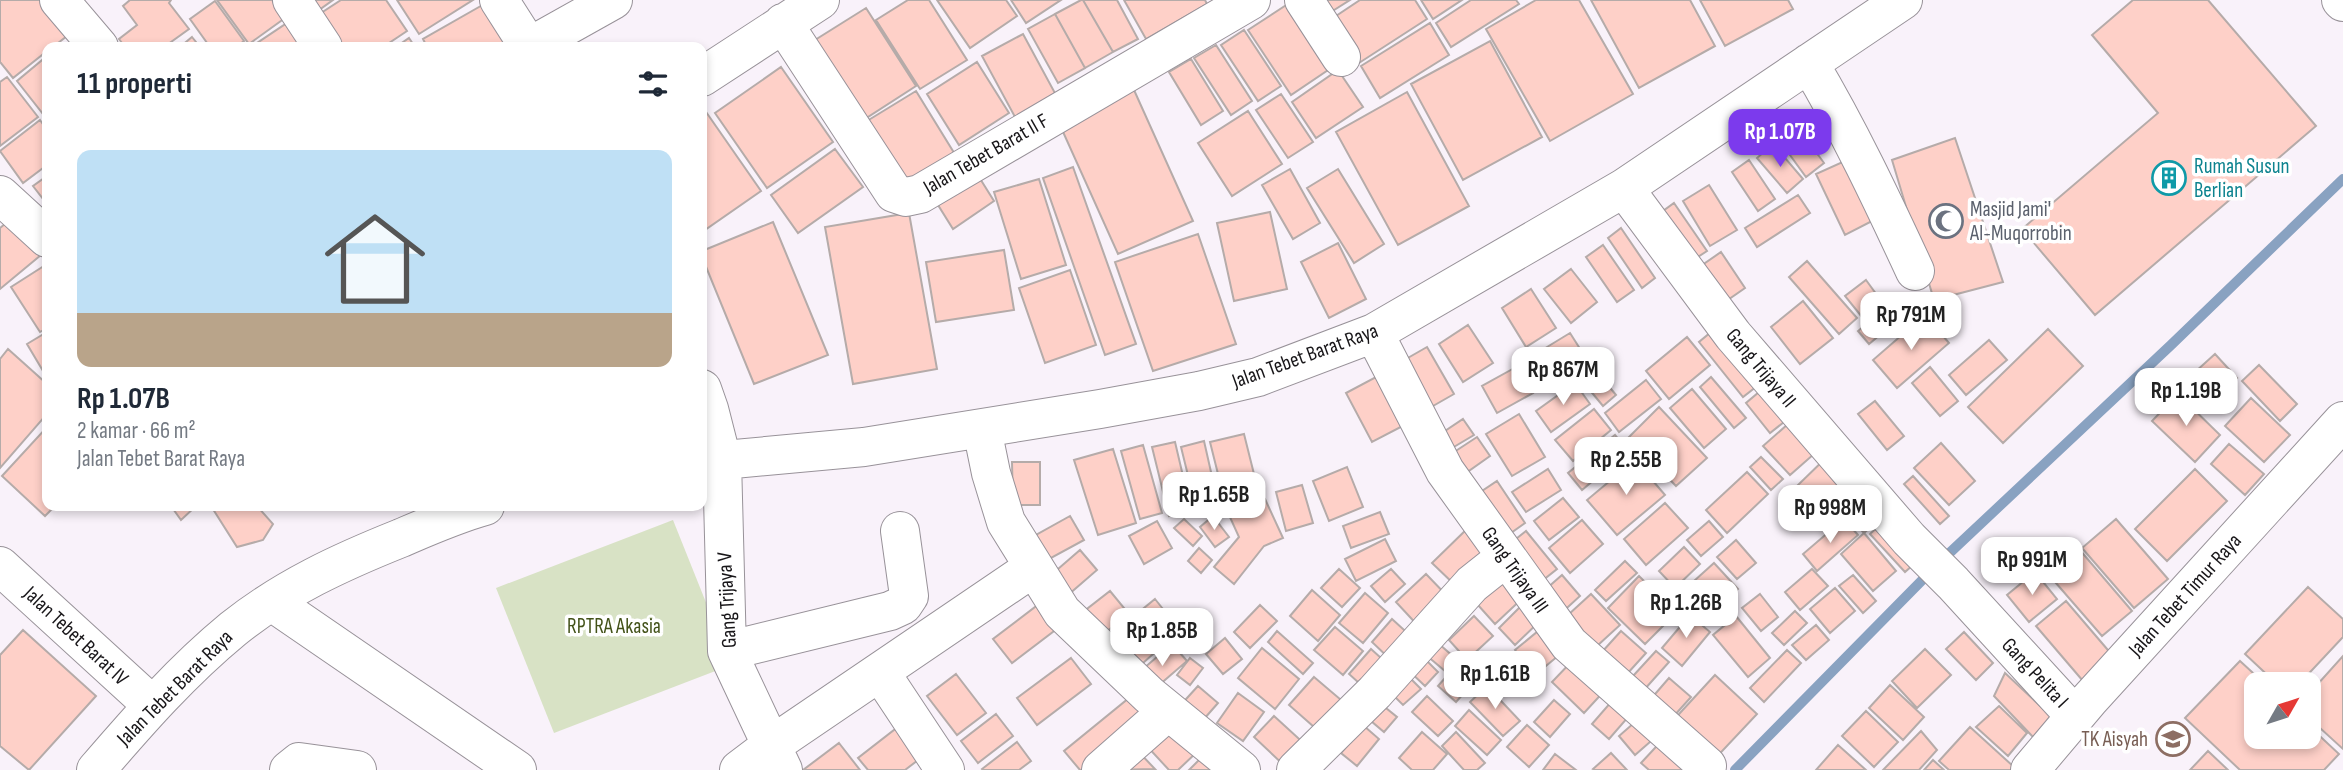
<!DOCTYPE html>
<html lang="id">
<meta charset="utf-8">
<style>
body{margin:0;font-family:"Sofia Sans Condensed",sans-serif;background:#f2f2f3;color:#1f2937;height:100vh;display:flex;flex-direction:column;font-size:26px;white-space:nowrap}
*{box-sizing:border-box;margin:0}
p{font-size:23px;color:#747a83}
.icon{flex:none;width:38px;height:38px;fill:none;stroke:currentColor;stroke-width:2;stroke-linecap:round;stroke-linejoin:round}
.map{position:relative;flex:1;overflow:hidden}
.sheet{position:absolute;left:42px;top:42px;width:665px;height:469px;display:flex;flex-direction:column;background:#fff;border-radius:14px;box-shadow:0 4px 10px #0003}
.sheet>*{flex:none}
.needle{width:46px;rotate:51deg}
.buttons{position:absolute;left:2244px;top:672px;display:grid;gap:14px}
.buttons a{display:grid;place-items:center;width:77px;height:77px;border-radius:14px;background:#fff;box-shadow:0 4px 10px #0003;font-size:35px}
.price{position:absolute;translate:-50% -60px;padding:0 16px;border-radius:14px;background:#fff;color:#222;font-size:23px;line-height:46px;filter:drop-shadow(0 2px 4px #0008)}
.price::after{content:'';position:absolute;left:50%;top:42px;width:21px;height:16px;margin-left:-10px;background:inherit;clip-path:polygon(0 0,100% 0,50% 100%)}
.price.selected{background:#7c3aed;color:#fff}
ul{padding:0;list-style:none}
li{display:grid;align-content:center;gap:14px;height:371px;padding:0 35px}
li+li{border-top:2px solid #e0e1e3}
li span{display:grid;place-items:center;height:217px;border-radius:14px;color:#555}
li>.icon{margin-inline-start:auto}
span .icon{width:126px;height:126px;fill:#fffc;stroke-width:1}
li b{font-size:30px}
h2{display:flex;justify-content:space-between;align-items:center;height:84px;padding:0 35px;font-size:30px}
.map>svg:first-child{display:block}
</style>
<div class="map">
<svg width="2343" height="770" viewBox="0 0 2343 770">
<rect width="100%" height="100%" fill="#f9f2fa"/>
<path fill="#d8e2c5" d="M673 520 731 665 554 733 496 588Z"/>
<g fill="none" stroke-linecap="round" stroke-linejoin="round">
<path stroke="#89a2c1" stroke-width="10" d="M1735 770 1942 560 2171 345 2343 179"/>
</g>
<path fill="#fed0c8" stroke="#b5aba9" stroke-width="2" d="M0 0H47L72 32 53 47H47V51L13 78 0 62Z
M130 0H171L169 3 189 29 164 47H125L119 39 137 25 123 6Z
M217 0H272L285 18 249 44Z
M312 0H333L319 10Z
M341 0H386L407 31 383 47H339L318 15Z
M397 0H473L419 34Z
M908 0H929L967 60 920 89 876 20Z
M937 0H1006L1017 16 970 48Z
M1011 0H1061L1026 23Z
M1081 0H1083L1113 52 1085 68 1055 14Z
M1083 0H1117L1138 39 1113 52Z
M1124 0H1205L1207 4 1146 39Z
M1294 0 1337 64 1291 95 1248 30Z
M1323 0H1350L1331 12Z
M1360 0H1415L1427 19 1359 63 1330 20Z
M1421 0H1462L1433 19Z
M1471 0H1516L1519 4 1451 47 1436 23Z
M1536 0H1579L1633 94 1550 141 1486 29Z
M1591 0H1690L1715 46 1639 88Z
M1700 0H1788L1793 9 1725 46Z
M2133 0H2208L2316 126 2095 315 2022 229 2158 113 2092 35Z
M215 1 244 41 236 47H210L190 19Z
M486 3 512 47H427L423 39Z
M866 8 916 86 857 124 807 45Z
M1055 14 1085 68 1058 83 1028 29Z
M290 21 308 47H251Z
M1430 23 1449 55 1380 98 1361 66Z
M1244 30 1281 86 1258 101 1221 45Z
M1023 34 1056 95 1015 117 982 56Z
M192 37 200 47H180Z
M409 38 415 47H396Z
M1490 41 1542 137 1463 180 1411 84Z
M1216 45 1252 101 1231 115 1194 58Z
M47 56V119L17 81Z
M1191 59 1223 111 1201 125 1169 72Z
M977 62 1009 113 959 145 927 94Z
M781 67 833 142 767 188 715 113Z
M1338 70 1363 107 1316 138 1292 102Z
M7 77 38 117 0 146V82Z
M1134 90 1193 221 1118 254 1059 123Z
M916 91 956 156 907 186 867 121Z
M1407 92 1469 206 1398 245 1336 132Z
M1281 94 1313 142 1288 158 1256 110Z
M704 109 761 191 702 232V110Z
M1248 111 1282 164 1232 196 1198 143Z
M40 120 47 130V165L23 183 0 151Z
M1797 126 1824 163 1806 177 1779 140Z
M1955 138 2003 282 1934 300 1892 160Z
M1773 144 1803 179 1787 193 1757 158Z
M835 149 863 187 798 233 771 195Z
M1749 160 1775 199 1758 211 1732 172Z
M1847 160 1876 219 1845 235 1816 174Z
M1073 167 1136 344 1105 355 1043 178Z
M1290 169 1320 223 1293 239 1262 185Z
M1338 169 1384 244 1354 263 1307 188Z
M47 176V204L33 186Z
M979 177 994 201 953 229 938 205Z
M1039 179 1066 265 1021 279 994 192Z
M1709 185 1737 230 1710 246 1683 201Z
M1798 195 1810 213 1757 247 1745 228Z
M1674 203 1707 251 1684 266 1652 219Z
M1270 212 1287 289 1234 301 1217 223Z
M909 213 937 369 853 384 825 227Z
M17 214 47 250 0 289V228Z
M773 222 828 355 754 384 702 257V251Z
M1621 228 1655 278 1642 288 1608 238Z
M1198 234 1236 344 1153 371 1115 262Z
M1338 243 1366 299 1329 318 1301 262Z
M1603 245 1634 290 1617 302 1586 257Z
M1004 250 1014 310 936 322 926 262Z
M1721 252 1745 288 1719 306 1695 270Z
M1807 261 1857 318 1839 334 1789 277Z
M47 264V328L40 332 11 287Z
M1571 269 1597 302 1571 323 1544 289Z
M1070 270 1096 345 1045 363 1019 288Z
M1866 280 1882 302 1862 317 1845 296Z
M1531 289 1556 328 1526 347 1502 308Z
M1895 300 1906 313 1869 344 1858 331Z
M1803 301 1833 338 1800 364 1771 327Z
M1925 315 1949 343 1897 388 1873 360Z
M1722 323 1766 379 1743 397 1699 342Z
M1468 325 1493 363 1463 382 1439 344Z
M2048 329 2083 366 2003 443 1968 407Z
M47 332V376H46L27 344Z
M1570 333 1589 363 1548 388 1529 358Z
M1687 337 1710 365 1669 399 1646 371Z
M1989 340 2007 360 1966 395 1949 375Z
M1427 347 1454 394 1419 414 1392 367Z
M8 349 47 384V414L0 468V359Z
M2215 354 2237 378 2206 407 2184 382Z
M2259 365 2297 404 2280 421 2242 381Z
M1518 366 1533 393 1497 413 1482 386Z
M1592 366 1616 395 1603 406 1579 377Z
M1930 367 1958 401 1940 416 1912 383Z
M1391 369 1418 418 1372 442 1346 393Z
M1711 377 1746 418 1734 428 1700 387Z
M1646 380 1661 399 1619 432 1605 413Z
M1575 383 1590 404 1551 432 1536 411Z
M1765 387 1789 418 1770 433 1746 403Z
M1692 389 1726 429 1704 448 1670 408Z
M2178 394 2220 435 2195 462 2152 421Z
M2251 398 2290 435 2264 462 2225 426Z
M1875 401 1904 436 1887 450 1858 414Z
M1659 407 1707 458 1676 486 1629 437Z
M1594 409 1611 430 1573 461 1555 440Z
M1519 414 1545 457 1512 476 1486 434Z
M1463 419 1474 435 1442 454 1433 439Z
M1788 424 1814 454 1790 475 1763 446Z
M47 427V506H55L45 516 2 476Z
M1244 434 1259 494 1225 502 1210 442Z
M1615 435 1628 451 1582 490 1568 473Z
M1477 437 1490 456 1456 480 1442 460Z
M1204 441 1218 503 1196 508 1181 447Z
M1175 442 1191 510 1169 516 1152 447Z
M1941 443 1975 481 1949 505 1914 468Z
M2229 444 2264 474 2245 495 2211 464Z
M1143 445 1162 513 1140 519 1121 451Z
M1113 449 1136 523 1098 535 1074 460Z
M1831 453 1852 475 1820 507 1798 485Z
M1761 457 1783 479 1771 490 1750 467Z
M1635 460 1665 495 1617 535 1587 500Z
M1012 462H1040V505H1013Z
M1347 467 1363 507 1329 521 1313 481Z
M1548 469 1561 490 1526 512 1512 492Z
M2195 469 2227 501 2167 561 2135 529Z
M1747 472 1768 494 1727 533 1706 510Z
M1913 476 1949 516 1940 524 1904 484Z
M1497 481 1525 523 1501 540 1473 497Z
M1302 485 1313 523 1286 531 1276 492Z
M1854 488 1881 517 1864 533 1837 503Z
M1563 498 1579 517 1549 540 1534 521Z
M1265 499 1283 538 1264 546 1234 584 1214 567 1239 537 1229 515Z
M1665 503 1688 528 1646 565 1624 539Z
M171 506H196L181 520Z
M211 506H257L273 524 263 540 237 547Z
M1380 512 1389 534 1351 548 1343 526Z
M1070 516 1084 540 1040 564 1027 540Z
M1213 516 1229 537 1215 547 1200 527Z
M1887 518 1922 557 1905 572 1870 534Z
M1184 519 1202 536 1193 546 1174 528Z
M1844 519 1858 535 1817 571 1803 554Z
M2116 519 2168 579 2134 608 2082 548Z
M1582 520 1603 544 1570 573 1549 548Z
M1157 521 1172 548 1144 564 1129 536Z
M1709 521 1723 537 1701 556 1687 540Z
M1470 526 1492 549 1456 586 1432 563Z
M1526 531 1557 569 1533 588 1502 550Z
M1864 533 1896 571 1873 591 1841 554Z
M1385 539 1396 561 1356 581 1345 559Z
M1736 540 1756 563 1737 579 1717 557Z
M1684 547 1700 564 1675 588 1659 571Z
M1199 548 1212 560 1201 573 1188 561Z
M2079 549 2132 611 2102 636 2049 575Z
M1080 550 1097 570 1068 595 1051 575Z
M1625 561 1637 573 1606 601 1595 590Z
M1714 563 1738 589 1708 616 1684 590Z
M1499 567 1526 595 1495 624 1469 595Z
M1339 569 1360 588 1342 607 1321 588Z
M1391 569 1405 584 1385 602 1371 586Z
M1812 569 1828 586 1800 610 1785 592Z
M2035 572 2057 599 2029 622 2007 595Z
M1426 574 1452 601 1422 630 1396 602Z
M1562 575 1580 596 1557 617 1538 596Z
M1853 575 1876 601 1863 613 1839 586Z
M1639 576 1676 613 1645 644 1608 608Z
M2308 587 2343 619V637L2299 684H2277L2245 654Z
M1835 588 1855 611 1830 633 1810 609Z
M1312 590 1340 615 1318 641 1290 616Z
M1110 591 1129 614 1101 636 1083 612Z
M1365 593 1388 613 1363 643 1339 623Z
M1591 594 1620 625 1586 656 1557 625Z
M1760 594 1778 617 1761 631 1742 608Z
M1155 599 1167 614 1117 655 1105 640Z
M1526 601 1543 618 1515 645 1499 628Z
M2066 601 2119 663 2089 688 2036 626Z
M1039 604 1058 628 1012 663 993 639Z
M1260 605 1277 621 1250 648 1234 632Z
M1795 611 1807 623 1784 645 1772 633Z
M1690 615 1710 632 1682 666 1662 648Z
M1474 616 1493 636 1467 660 1449 640Z
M1736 616 1770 658 1748 677 1713 635Z
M1392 619 1414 639 1393 662 1372 642Z
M1816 625 1829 640 1806 660 1792 645Z
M1335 627 1363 651 1343 675 1314 650Z
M1543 627 1564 651 1535 675 1515 650Z
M23 630 96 696 29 770 0 746V655Z
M1277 631 1313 663 1303 674 1268 642Z
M1621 631 1646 653 1617 685 1592 663Z
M1964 632 1993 663 1976 680 1946 649Z
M1149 633 1161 647 1134 671 1121 657Z
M1431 637 1455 658 1445 671 1420 650Z
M1225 638 1242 659 1223 674 1206 654Z
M1172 644 1187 661 1151 692 1136 675Z
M1262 648 1299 679 1275 709 1238 678Z
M1371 649 1391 667 1369 692 1349 674Z
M1925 649 1951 675 1917 708 1892 681Z
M1787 650 1801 663 1764 702 1750 688Z
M1656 651 1669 662 1635 700 1622 688Z
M1420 654 1438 672 1425 686 1406 668Z
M2343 656V749L2308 717V695Z
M1071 658 1091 684 1037 725 1017 698Z
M1190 658 1203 668 1190 685 1177 675Z
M1575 658 1607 688 1584 713 1552 682Z
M1461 660 1479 676 1456 702 1438 686Z
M2240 661 2265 684H2256V737H2308V725L2339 754 2324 770H2240L2185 718Z
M1404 672 1421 689 1403 705 1387 689Z
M2005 673 2053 718 2035 739 1994 696Z
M956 674 986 713 957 735 927 696Z
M1715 675 1757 714 1709 765 1668 726Z
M1314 677 1347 705 1322 734 1289 705Z
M1669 678 1691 697 1664 727 1643 708Z
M1890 685 1924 717 1903 740 1869 708Z
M1198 686 1218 703 1197 727 1177 709Z
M1487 686 1520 721 1503 736 1470 702Z
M1238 693 1264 712 1243 741 1217 723Z
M1618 694 1636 708 1609 739 1592 724Z
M1427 696 1453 721 1438 736 1412 712Z
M1129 698 1149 723 1091 770H1080L1064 751Z
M1376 700 1397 717 1384 732 1364 715Z
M1554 700 1570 714 1550 737 1534 722Z
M1999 706 2027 733 2008 756 1976 727Z
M1469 710 1501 740 1487 755 1455 726Z
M1866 711 1898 742 1874 767 1842 736Z
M996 714 1013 736 978 763 961 741Z
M1274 716 1309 748 1289 770 1254 737Z
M1642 716 1658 735 1635 755 1619 736Z
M1170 721 1198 751 1178 770H1169L1145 744Z
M903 723 926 754 905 770H868L858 758Z
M1527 725 1549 745 1529 767 1507 747Z
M1364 726 1379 739 1357 766 1341 753Z
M1970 727 2014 767 2011 770H1949L1939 761Z
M1921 731 1937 750 1919 770H1883Z
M1422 732 1447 754 1433 770H1412L1399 758Z
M1456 732 1485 763 1477 770H1464L1442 746Z
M1667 735 1699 770H1649L1641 763Z
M1017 742 1031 761 1019 770H983L982 769Z
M839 743 860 770H803Z
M1838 745 1866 770H1816Z
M1134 747 1155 769 1108 770Z
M2208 751 2228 770H2190Z
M1611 753 1627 770H1595L1593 769Z
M1555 754 1576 770H1543Z
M1203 756 1217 770H1189Z
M1933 760 1944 770H1924Z"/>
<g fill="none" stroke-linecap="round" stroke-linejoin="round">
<g stroke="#989299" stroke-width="40">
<path id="minor" d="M59 0 99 47
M292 0 323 47
M499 0 529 47 613 0
M1304 0 1341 57
M783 23 894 193 906 197 920 194 1251 0
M1809 63C1849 130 1882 200 1915 271
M702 77 820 0
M1624 188 1733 335 1909 539 1953 583 2075 716
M0 195 47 238
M1374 333 1445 471 1569 644 1707 766
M702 389 709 409 722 460 727 651 783 770
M982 429 991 473 1006 522 1062 612 1149 695 1241 770
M702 462 864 447 1100 409 1199 391 1258 377 1374 333 1624 188 1903 0
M0 566 152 705
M272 602 517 770
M727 651 890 611 903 605 909 596 900 531
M880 672 945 770
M96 770C139 720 182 671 233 629 284 588 341 562 401 538 429 526 456 514 485 506
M289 770 299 762 357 770
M739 770 772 745 1034 567
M1101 770 1168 711
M1296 770 1375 692 1472 584 1506 557
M2030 770 2089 700 2343 421"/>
</g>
<g stroke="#989299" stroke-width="40">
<path id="major" d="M2341 0 2343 2"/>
</g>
<use href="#minor" stroke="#fff" stroke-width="38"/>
<use href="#major" stroke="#fff" stroke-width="38"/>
</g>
<defs>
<g id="building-ring" transform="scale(1.75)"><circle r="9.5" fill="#fff" stroke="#0f9aa8" stroke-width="1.5"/><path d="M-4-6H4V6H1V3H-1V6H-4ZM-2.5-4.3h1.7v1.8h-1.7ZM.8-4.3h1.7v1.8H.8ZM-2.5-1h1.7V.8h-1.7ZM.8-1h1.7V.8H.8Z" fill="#0f9aa8"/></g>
<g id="mosque-ring" transform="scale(1.75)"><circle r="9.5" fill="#fff" stroke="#6b7280" stroke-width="1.5"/><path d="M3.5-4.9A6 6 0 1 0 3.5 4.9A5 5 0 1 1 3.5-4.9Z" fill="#6b7280"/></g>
<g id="school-ring" transform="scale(1.75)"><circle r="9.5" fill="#fff" stroke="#8d6e63" stroke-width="1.5"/><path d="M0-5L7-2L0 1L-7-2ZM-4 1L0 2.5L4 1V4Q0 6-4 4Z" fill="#8d6e63"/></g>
</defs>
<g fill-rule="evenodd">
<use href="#building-ring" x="2169" y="178"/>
<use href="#mosque-ring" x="1946" y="221"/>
<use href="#school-ring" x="2173" y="739"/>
</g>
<g text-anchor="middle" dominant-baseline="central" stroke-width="7" stroke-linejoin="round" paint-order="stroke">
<g font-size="21" fill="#181619" stroke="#fff">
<text transform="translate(986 154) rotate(-30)">Jalan Tebet Barat II F</text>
<text transform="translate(1305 356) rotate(-20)">Jalan Tebet Barat Raya</text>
<text transform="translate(1761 368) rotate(50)">Gang Trijaya II</text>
<text transform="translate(1515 570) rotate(55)">Gang Trijaya III</text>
<text transform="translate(2185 595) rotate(-48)">Jalan Tebet Timur Raya</text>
<text transform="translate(727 600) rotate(-93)">Gang Trijaya V</text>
<text transform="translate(76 636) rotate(43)">Jalan Tebet Barat IV</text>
<text transform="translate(2035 673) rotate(47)">Gang Pelita I</text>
<text transform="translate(175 688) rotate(-45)">Jalan Tebet Barat Raya</text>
</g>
<g font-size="21" fill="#0d838f" stroke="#fff" text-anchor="start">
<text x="2194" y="166">Rumah Susun<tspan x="2194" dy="24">Berlian</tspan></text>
</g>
<g font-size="21" fill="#5b616d" stroke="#fff" text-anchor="start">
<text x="1970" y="209">Masjid Jami'<tspan x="1970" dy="24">Al-Muqorrobin</tspan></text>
</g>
<g font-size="21" fill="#435219" stroke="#fff">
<text x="614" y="626">RPTRA Akasia</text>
</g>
<g font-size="21" fill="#785e54" stroke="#fff" text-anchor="end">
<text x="2148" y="739">TK Aisyah</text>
</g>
</g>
</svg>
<div class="buttons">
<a><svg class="needle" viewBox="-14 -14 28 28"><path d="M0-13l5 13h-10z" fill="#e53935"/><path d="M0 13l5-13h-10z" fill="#747a83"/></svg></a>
</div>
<b class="price selected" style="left:1780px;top:169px">Rp 1.07B</b>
<b class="price" style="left:1911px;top:352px">Rp 791M</b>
<b class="price" style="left:1563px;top:407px">Rp 867M</b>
<b class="price" style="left:2186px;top:428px">Rp 1.19B</b>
<b class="price" style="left:1626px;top:497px">Rp 2.55B</b>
<b class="price" style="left:1214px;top:532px">Rp 1.65B</b>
<b class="price" style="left:1830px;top:545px">Rp 998M</b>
<b class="price" style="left:2032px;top:597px">Rp 991M</b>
<b class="price" style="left:1686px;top:640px">Rp 1.26B</b>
<b class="price" style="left:1162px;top:668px">Rp 1.85B</b>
<b class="price" style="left:1495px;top:711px">Rp 1.61B</b>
<section class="sheet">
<h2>11 properti<svg class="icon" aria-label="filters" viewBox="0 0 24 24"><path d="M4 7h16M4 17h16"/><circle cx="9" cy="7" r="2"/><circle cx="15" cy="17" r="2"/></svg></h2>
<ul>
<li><span style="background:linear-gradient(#bfe0f5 75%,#b9a48a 0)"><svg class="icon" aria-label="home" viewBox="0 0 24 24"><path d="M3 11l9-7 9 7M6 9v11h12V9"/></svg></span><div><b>Rp 1.07B</b><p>2 kamar · 66 m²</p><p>Jalan Tebet Barat Raya</p></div></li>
</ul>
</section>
</div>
